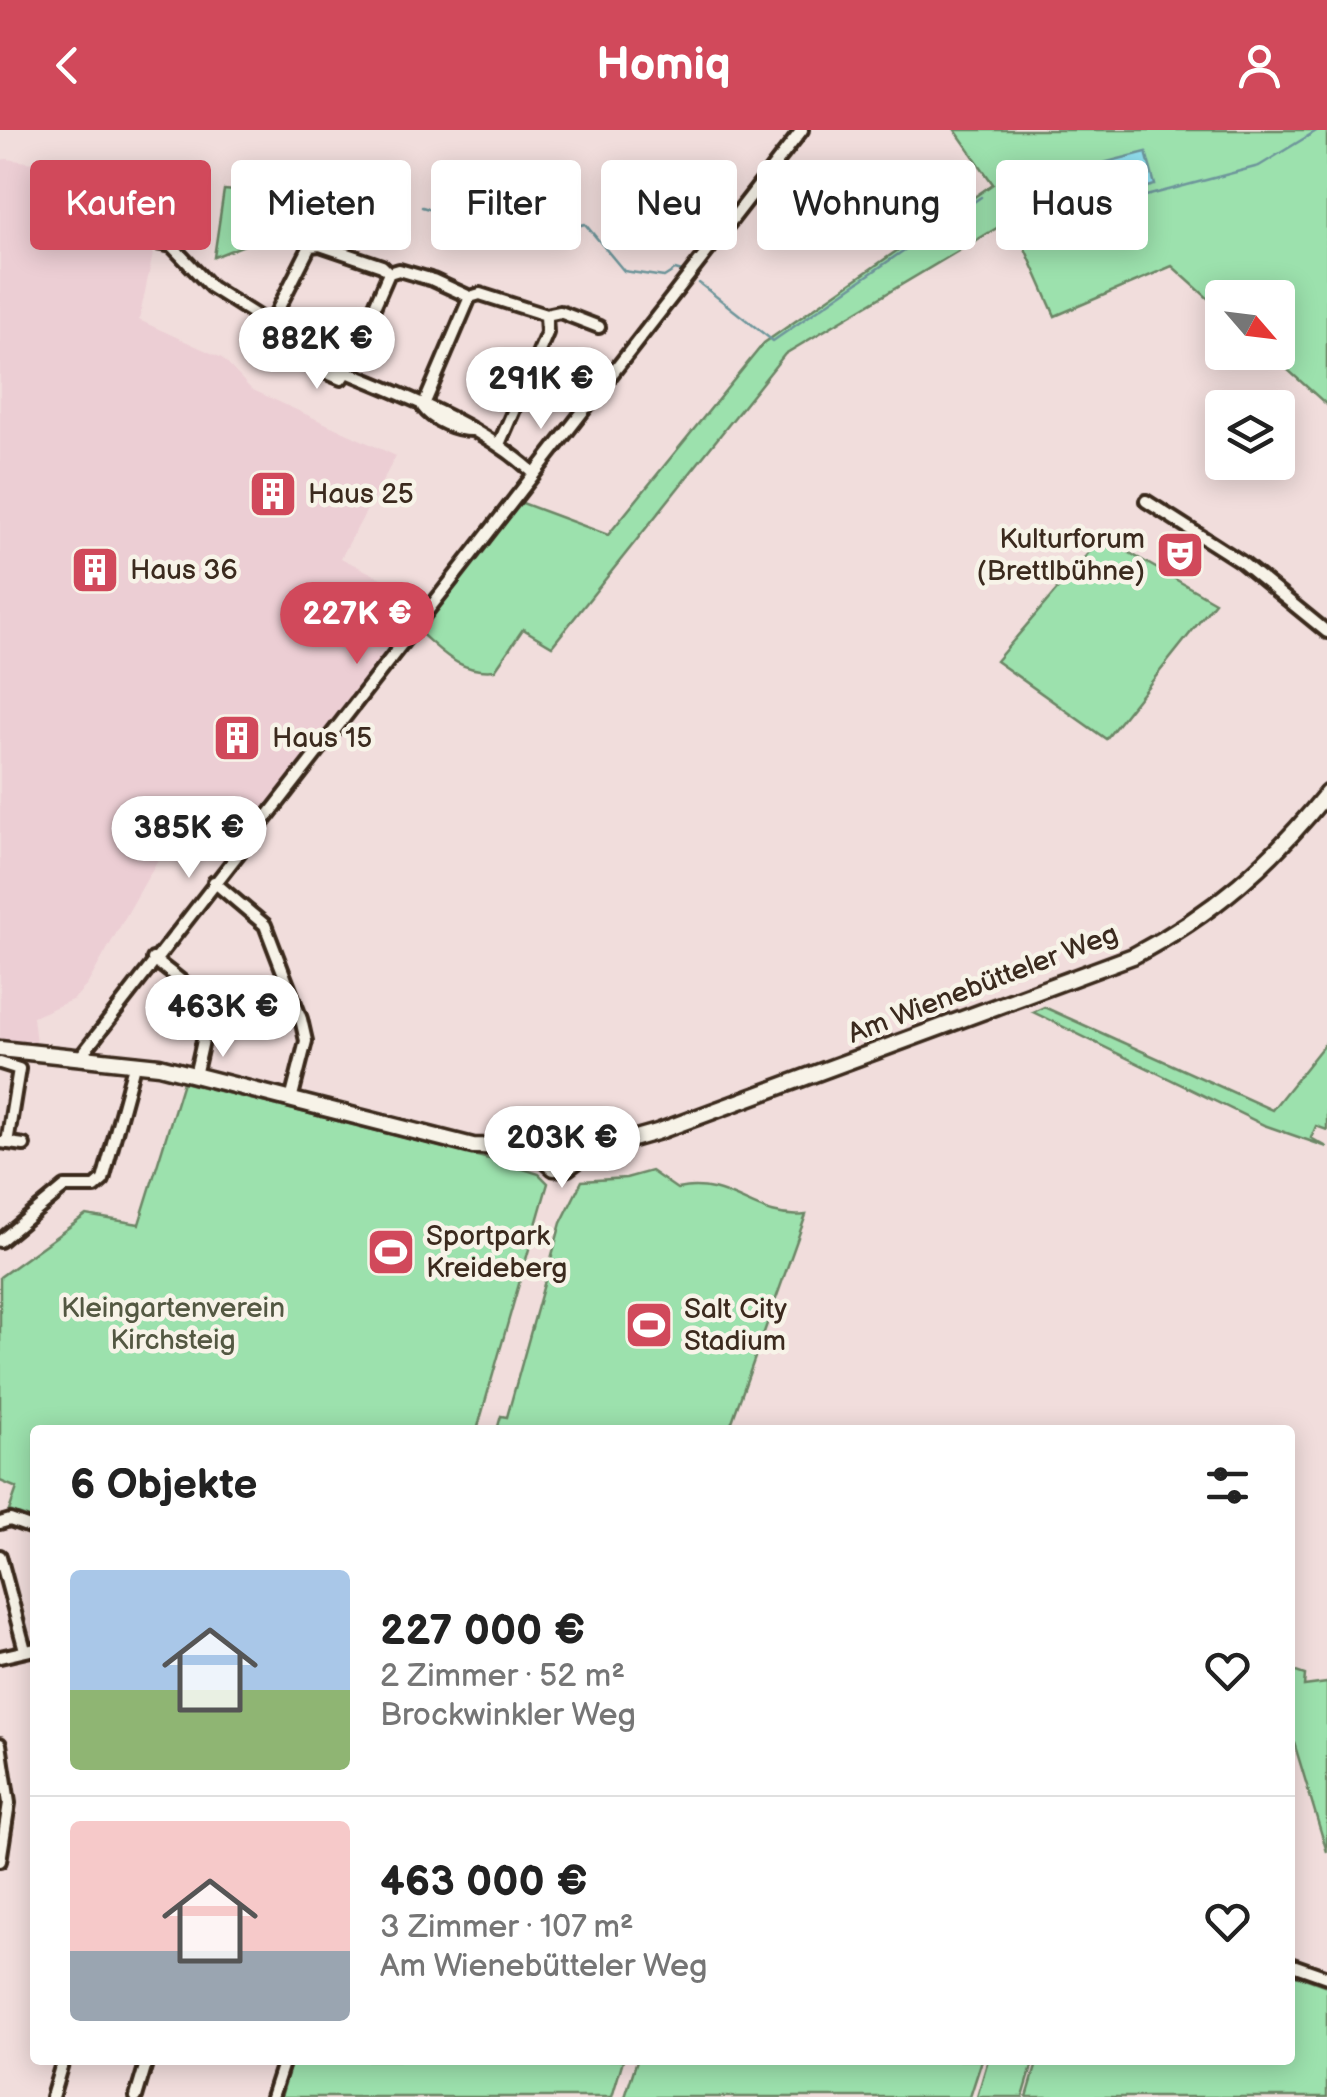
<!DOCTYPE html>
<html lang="de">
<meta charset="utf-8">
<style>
body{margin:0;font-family:"Balsamiq Sans",sans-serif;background:#f2f2f2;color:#222;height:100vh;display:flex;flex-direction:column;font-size:38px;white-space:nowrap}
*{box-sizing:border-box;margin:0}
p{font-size:32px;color:#767676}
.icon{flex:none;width:55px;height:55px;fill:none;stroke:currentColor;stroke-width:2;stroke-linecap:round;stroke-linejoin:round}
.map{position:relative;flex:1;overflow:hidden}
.side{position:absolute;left:30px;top:1295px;width:1265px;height:640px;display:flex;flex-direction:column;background:#fff;border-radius:10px;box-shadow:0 5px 25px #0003}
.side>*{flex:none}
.guide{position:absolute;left:30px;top:30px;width:1268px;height:90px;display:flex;gap:20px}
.needle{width:65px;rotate:118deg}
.fabs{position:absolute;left:1205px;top:150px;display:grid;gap:20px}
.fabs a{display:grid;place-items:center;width:90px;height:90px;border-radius:10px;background:#fff;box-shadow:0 5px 25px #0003;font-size:50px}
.price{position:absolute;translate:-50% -85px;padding:0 22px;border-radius:35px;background:#fff;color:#222;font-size:32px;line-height:65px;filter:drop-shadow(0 2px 5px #0008)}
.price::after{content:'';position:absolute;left:50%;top:60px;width:30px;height:22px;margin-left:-15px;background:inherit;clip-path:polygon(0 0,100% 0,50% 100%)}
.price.selected{background:#d1495b;color:#fff}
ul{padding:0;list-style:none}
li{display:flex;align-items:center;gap:30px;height:250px;padding:0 40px}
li+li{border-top:2px solid #e0e0e0}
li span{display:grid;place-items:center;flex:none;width:280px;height:200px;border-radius:10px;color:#555}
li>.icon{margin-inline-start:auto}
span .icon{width:120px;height:120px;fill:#fffc;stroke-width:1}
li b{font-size:42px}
h2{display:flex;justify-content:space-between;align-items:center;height:120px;padding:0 40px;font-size:42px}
.tag{padding:0 35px;border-radius:10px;background:#fff;box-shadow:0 5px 25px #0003;font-size:35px;line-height:90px}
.tag.selected{background:#d1495b;color:#fff}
header{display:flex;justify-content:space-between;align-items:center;height:130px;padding:0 40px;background:#d1495b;color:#fff;font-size:45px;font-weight:600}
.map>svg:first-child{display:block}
</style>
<header><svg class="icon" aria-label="back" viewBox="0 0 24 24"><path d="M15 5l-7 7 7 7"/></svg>Homiq<svg class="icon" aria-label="person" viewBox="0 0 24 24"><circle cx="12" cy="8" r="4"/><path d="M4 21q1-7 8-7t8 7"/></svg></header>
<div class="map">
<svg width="1327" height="1967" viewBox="0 0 1327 1967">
<rect width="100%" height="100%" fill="#f1dddc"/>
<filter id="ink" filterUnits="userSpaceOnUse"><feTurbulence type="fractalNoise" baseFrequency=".01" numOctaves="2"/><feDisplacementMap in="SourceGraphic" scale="20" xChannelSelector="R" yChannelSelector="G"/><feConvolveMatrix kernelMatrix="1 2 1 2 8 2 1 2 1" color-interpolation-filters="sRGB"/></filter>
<g filter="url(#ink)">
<path fill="#ecced4" d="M7 29 79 40 67 100 154 119 139 190 222 228 251 259 396 326 341 428 426 471 223 732 210 714 178 694 87 855 74 869 33 887 36 913 0 910V30Z"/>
<path fill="#9ce1ad" stroke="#6c8666" stroke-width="2.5" d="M955 0H1327V275L1269 223 1278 222V168H1222V181L1172 136 1055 186 1012 89 785 224 552 516 523 499 495 540C460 544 441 521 416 499L517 371 608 405 764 213 993 54Z
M224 60 271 64 252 112 214 127Z
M1102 407 1215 472 1106 609 996 531Z
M1044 877 1272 980 1327 911V1000L1316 996 1311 1008 1327 1017 1264 995 1033 882Z
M183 952 505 1033 539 1044 548 1053 477 1300H35V1390L9 1381 17 1358 0 1351V1147L86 1085 139 1094Z
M651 1041 677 1059C731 1047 754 1091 806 1085L729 1300H497L501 1286 507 1287 561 1093 582 1051 626 1048Z
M1290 1540 1305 1545 1304 1556 1327 1553V1722L1292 1606 1290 1610Z
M1290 1843 1327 1856V1967H1027L1038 1930H1290Z
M292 1930H623L612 1967H281Z
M637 1930H982L970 1967H625Z
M988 1930H1034L1023 1967H977Z"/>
<path fill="#90deee" stroke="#6e969b" stroke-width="2.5" d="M1146 22 1155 55 1027 91 1017 55Z"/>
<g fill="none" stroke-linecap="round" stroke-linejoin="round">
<path stroke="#5d7271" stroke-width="2.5" d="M1134 35 1140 39 1138 50 1039 78 1033 75 1034 61Z"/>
<path stroke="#6e969b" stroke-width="2.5" d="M422 77 456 87 512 88 532 102 546 104 585 94 624 141 664 147 675 140 682 142
M1029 97 1259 36 1318 0
M699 153 773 211 981 67"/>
<g stroke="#3b2a1e" stroke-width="18">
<path id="street" d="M71 97 172 116 211 157 257 186 298 231 341 249 346 242
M282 101 301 107 310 116
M389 143 399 140 430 149
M433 150 470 167
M546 185 560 182 599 197
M268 199 310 116 320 115 382 136 389 143 346 242
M294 224 302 223C383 259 468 284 534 343
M423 277 470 167 480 164 546 185 547 203 500 312
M423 277C433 291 457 301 474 300
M1146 371 1240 431 1327 502
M214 752 265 795 301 889 306 911 291 970
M153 829C212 874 213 872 195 945
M81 926 802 0
M0 933 19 939 7 1013
M1 1012 24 1015
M0 1111 65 1057H95L103 1050 135 932
M0 1393 10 1390 35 1399
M0 1426 25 1520
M0 1527 35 1519
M0 1614 9 1673 0 1731
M1290 1834 1327 1847
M52 1967 63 1930
M136 1967 147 1930
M272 1967 284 1930"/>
</g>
<g stroke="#3b2a1e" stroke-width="21">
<path id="secondary" d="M0 919 159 936 473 1016 531 1017 558 1001 571 1003 578 1012 599 1014
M510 1019 543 1028 554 1038H567L590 1021 657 1002 1133 826C1212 785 1272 732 1327 663"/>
</g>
<use href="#street" stroke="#f7f3e8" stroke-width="10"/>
<use href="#secondary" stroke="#f7f3e8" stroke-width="14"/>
</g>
</g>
<defs>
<g id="building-square" transform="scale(2.5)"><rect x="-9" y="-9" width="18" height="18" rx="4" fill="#d1495b" stroke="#f7f3e8"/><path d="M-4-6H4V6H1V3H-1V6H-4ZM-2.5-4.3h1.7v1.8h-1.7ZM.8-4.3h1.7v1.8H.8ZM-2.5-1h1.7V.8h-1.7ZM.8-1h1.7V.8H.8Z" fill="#fff"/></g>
<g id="theatre-square" transform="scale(2.5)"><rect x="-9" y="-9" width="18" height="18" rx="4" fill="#d1495b" stroke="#f7f3e8"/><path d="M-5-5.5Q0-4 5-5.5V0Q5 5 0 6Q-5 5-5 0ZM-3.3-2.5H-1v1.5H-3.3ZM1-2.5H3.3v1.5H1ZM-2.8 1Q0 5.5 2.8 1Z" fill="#fff"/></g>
<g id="stadium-square" transform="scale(2.5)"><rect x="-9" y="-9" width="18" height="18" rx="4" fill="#d1495b" stroke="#f7f3e8"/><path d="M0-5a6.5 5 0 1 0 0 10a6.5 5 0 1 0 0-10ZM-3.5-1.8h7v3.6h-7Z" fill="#fff"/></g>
</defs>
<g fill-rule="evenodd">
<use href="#building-square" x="273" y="364"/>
<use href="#theatre-square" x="1180" y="425"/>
<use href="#building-square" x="95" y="440"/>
<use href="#building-square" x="237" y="608"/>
<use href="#stadium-square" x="391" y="1122"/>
<use href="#stadium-square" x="649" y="1195"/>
</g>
<g text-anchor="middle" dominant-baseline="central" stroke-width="9" stroke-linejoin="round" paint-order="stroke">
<g font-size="28" fill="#3b2a1e" stroke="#f7f3e8" text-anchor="start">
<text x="308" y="364">Haus 25</text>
<text x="1145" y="409" text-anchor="end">Kulturforum<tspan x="1145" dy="32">(Brettlbühne)</tspan></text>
<text x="130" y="440">Haus 36</text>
<text x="272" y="608">Haus 15</text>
<text x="426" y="1106">Sportpark<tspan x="426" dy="32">Kreideberg</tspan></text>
<text x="684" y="1179">Salt City<tspan x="684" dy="32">Stadium</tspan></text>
</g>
<g font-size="28" fill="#3b2a1e" stroke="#f7f3e8">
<text transform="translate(983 854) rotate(-21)">Am Wienebütteler Weg</text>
</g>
<g font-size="28" fill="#535842" stroke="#f7f3e8">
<text x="173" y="1178">Kleingartenverein<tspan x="173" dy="32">Kirchsteig</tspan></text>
</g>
</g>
</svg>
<div class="fabs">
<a><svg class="needle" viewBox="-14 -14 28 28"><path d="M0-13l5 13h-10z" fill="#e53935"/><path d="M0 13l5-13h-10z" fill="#767676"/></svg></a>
<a><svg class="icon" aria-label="layers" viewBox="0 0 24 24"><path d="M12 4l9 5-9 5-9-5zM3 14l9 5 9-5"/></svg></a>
</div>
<b class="price" style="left:317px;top:262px">882K €</b>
<b class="price" style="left:541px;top:302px">291K €</b>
<b class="price selected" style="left:357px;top:537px">227K €</b>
<b class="price" style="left:189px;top:751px">385K €</b>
<b class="price" style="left:223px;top:930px">463K €</b>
<b class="price" style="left:562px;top:1061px">203K €</b>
<div class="guide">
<a class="tag selected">Kaufen</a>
<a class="tag">Mieten</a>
<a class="tag">Filter</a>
<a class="tag">Neu</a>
<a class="tag">Wohnung</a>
<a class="tag">Haus</a>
</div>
<section class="side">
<h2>6 Objekte<svg class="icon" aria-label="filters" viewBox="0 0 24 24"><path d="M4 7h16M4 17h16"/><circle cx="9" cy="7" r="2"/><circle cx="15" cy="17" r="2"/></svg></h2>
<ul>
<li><span style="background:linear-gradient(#a9c7e8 60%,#8fb573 0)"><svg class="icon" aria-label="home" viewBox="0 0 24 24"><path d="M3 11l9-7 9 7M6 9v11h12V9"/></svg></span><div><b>227 000 €</b><p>2 Zimmer · 52 m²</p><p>Brockwinkler Weg</p></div><svg class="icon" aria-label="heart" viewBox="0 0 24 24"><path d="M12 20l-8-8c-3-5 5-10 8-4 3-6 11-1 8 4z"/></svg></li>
<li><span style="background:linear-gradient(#f6c9c9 65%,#9aa5b1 0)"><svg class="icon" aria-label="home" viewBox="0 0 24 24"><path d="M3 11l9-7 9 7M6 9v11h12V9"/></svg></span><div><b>463 000 €</b><p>3 Zimmer · 107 m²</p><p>Am Wienebütteler Weg</p></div><svg class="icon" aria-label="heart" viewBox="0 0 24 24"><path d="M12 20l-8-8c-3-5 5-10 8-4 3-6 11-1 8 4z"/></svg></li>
</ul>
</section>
</div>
